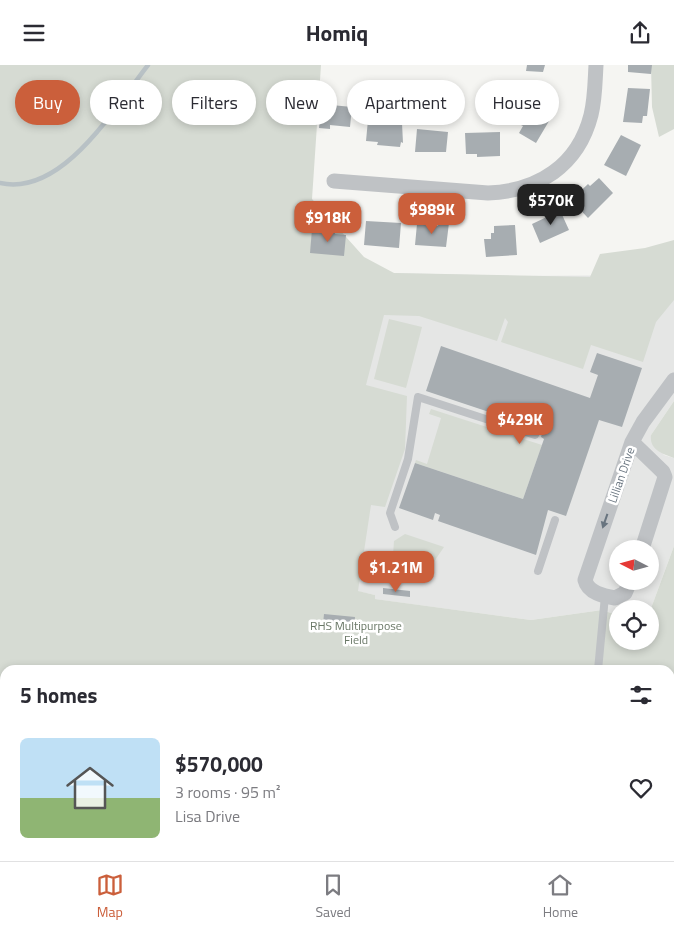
<!DOCTYPE html>
<meta charset="utf-8">
<style>
body{margin:0;font-family:"Titillium Web",sans-serif;background:#f2f2f3;color:#2b2b33;height:100vh;display:flex;flex-direction:column;font-size:19px;white-space:nowrap}
*{box-sizing:border-box;margin:0}
p{font-size:16px;color:#7c7c81}
.icon{flex:none;width:28px;height:28px;fill:none;stroke:currentColor;stroke-width:2;stroke-linecap:round;stroke-linejoin:round}
.map{position:relative;flex:1;overflow:hidden}
.drawer{position:absolute;left:0px;top:600px;width:675px;height:196px;display:flex;flex-direction:column;background:#fff;border-radius:15px 15px 0 0;box-shadow:0 2px 8px #0003}
.drawer>*{flex:none}
.hud{position:absolute;left:15px;top:15px;width:645px;height:45px;display:flex;gap:10px}
.needle{width:32px;rotate:276deg}
.tools{position:absolute;left:609px;top:475px;display:grid;gap:10px}
.tools a{display:grid;place-items:center;width:50px;height:50px;border-radius:50%;background:#fff;box-shadow:0 2px 8px #0003;font-size:25px}
.price{position:absolute;translate:-50% -42px;padding:0 11px;border-radius:10px;background:#cb5f3b;color:#fff;font-size:16px;line-height:32px;filter:drop-shadow(0 1px 2px #0008)}
.price::after{content:'';position:absolute;left:50%;top:30px;width:15px;height:11px;margin-left:-8px;background:inherit;clip-path:polygon(0 0,100% 0,50% 100%)}
.price.on{background:#222;color:#fff}
ul{padding:0;list-style:none}
li{display:flex;align-items:center;gap:15px;height:125px;padding:0 20px}
li+li{border-top:1px solid #e1e1e2}
li span{display:grid;place-items:center;flex:none;width:140px;height:100px;border-radius:8px;color:#555}
li>.icon{margin-inline-start:auto}
span .icon{width:60px;height:60px;fill:#fffc;stroke-width:1}
li b{font-size:21px}
h2{display:flex;justify-content:space-between;align-items:center;height:60px;padding:0 20px;font-size:21px}
.tag{padding:0 18px;border-radius:22px;background:#fff;box-shadow:0 2px 8px #0003;font-size:18px;line-height:45px}
.tag.on{background:#cb5f3b;color:#fff}
header{display:flex;justify-content:space-between;align-items:center;height:65px;padding:0 20px;background:#fff;font-size:22px;font-weight:700}
.menu{display:flex;justify-content:space-around;align-items:center;height:70px;border-top:1px solid #e1e1e2;background:#fff;font-size:14px;color:#7c7c81}
.menu a{display:grid;justify-items:center;gap:2px}
.menu .on{color:#cb5f3b}
.map>svg:first-child{display:block}
</style>
<header><svg class="icon" aria-label="menu" viewBox="0 0 24 24"><path d="M4 6h16M4 12h16M4 18h16"/></svg>Homiq<svg class="icon" aria-label="share" viewBox="0 0 24 24"><path d="M12 15V3M7 8l5-5 5 5M5 13v7h14v-7"/></svg></header>
<div class="map">
<svg width="674" height="796" viewBox="0 0 674 796">
<rect width="100%" height="100%" fill="#f5f5f2"/>
<path fill="#e5e6e5" fill-rule="evenodd" d="M360 204 394 208 517 211 674 210V336L651 370 664 390 674 393V481L650 546V544H618L617 550 602 545 531 555 374 534 375 530 323 519ZM618 484H650V516H618Z"/>
<path fill="#d6dbd3" fill-rule="evenodd" d="M0 0H321L312 134 364 192 394 208 590 212 600 189 645 183 674 175V235L656 257 643 297 591 280 583 304 501 277 508 257 505 253 497 276 419 251 384 250 366 320 407 331 405 384 385 442 371 440 358 526 375 530V534L531 555 602 545 617 550 618 576H650V546L674 481V796H0ZM5 605H670V791H5Z
M651 0H674V64L659 72 652 42Z
M389 254 422 262 406 323 374 314Z
M674 336V393C663 389 649 385 651 370Z
M431 344 542 380 523 434 415 398 416 395 427 399 441 353 429 349Z
M405 469 444 482 425 510 404 504 393 490 394 476Z"/>
<g fill="none" stroke-linecap="round" stroke-linejoin="round">
<path stroke="#b8c1c5" stroke-width="4.5" d="M0 118C63 132 115 42 148 0"/>
</g>
<path fill="#a7adb1" d="M527 0H545L543 7 526 6Z
M628 0H652L651 9 628 7Z
M628 23 650 24 647 51H643L642 58 623 57Z
M527 27 546 37 543 43 548 45 546 48 552 51 536 78 519 68 523 61 515 57 527 34 524 32Z
M321 39 352 42 350 62 330 60V64L319 63Z
M368 55 402 58 403 78 401 77 400 82 377 80 378 77 366 76Z
M417 64 448 67 446 87H415Z
M500 67V91L477 92V89H466L465 68Z
M621 70 641 80 626 111 604 100Z
M599 113 613 128 588 153 571 135 588 119 590 121Z
M559 143 569 165 540 178 532 159 551 150 550 148Z
M366 156 401 158 399 183 364 180Z
M439 157 449 158 446 182 415 180 417 159 438 161Z
M515 160 517 190 486 192 484 174H491V168H494V161Z
M312 164 335 166V169L346 170 344 191 310 188Z
M441 281 590 333 598 310 590 307 597 288 642 303 622 362 599 355 566 451 548 445 536 490 438 456 440 450 435 448 433 455 399 443 415 398 523 434 544 374 541 372 543 365 426 326Z
M383 523 410 526V532L383 529Z
M324 549 355 552 354 563 323 559Z"/>
<g fill="none" stroke-linecap="round" stroke-linejoin="round">
<path stroke="#bfc2c5" stroke-width="8" d="M395 462 390 448 408 394 418 332 535 370
M538 506 555 455
M598 605 605 531"/>
<path stroke="#bfc2c5" stroke-width="15" d="M334 116 488 128C538 126 578 101 591 50 595 34 595 17 596 0
M632 377 663 407 665 412 642 484
M630 516 625 528 615 533C604 531 588 528 585 515L632 377 643 357 674 315"/>
</g>
<defs><path id="oneway-solid" d="M-6-.8H1V-3.2L6.5 0L1 3.2V.8H-6Z" transform="scale(1.25)"/></defs>
<use fill="#68747f" href="#oneway-solid" transform="translate(605 456) rotate(109)"/>
<g text-anchor="middle" dominant-baseline="central" stroke-width="5" stroke-linejoin="round" paint-order="stroke">
<g font-size="12" fill="#68747f" stroke="#fff">
<text transform="translate(621 410) rotate(-71)">Lillian Drive</text>
</g>
<g font-size="12" fill="#697766" stroke="#fff">
<text x="356" y="560">RHS Multipurpose<tspan x="356" dy="14">Field</tspan></text>
</g>
</g>
</svg>
<div class="tools">
<a><svg class="needle" viewBox="-14 -14 28 28"><path d="M0-13l5 13h-10z" fill="#e53935"/><path d="M0 13l5-13h-10z" fill="#7c7c81"/></svg></a>
<a><svg class="icon" aria-label="locate" viewBox="0 0 24 24"><circle cx="12" cy="12" r="6"/><path d="M12 2v4M12 18v4M2 12h4M18 12h4"/></svg></a>
</div>
<b class="price on" style="left:551px;top:161px">$570K</b>
<b class="price" style="left:432px;top:170px">$989K</b>
<b class="price" style="left:328px;top:178px">$918K</b>
<b class="price" style="left:520px;top:380px">$429K</b>
<b class="price" style="left:396px;top:528px">$1.21M</b>
<div class="hud">
<a class="tag on">Buy</a>
<a class="tag">Rent</a>
<a class="tag">Filters</a>
<a class="tag">New</a>
<a class="tag">Apartment</a>
<a class="tag">House</a>
</div>
<section class="drawer">
<h2>5 homes<svg class="icon" aria-label="filters" viewBox="0 0 24 24"><path d="M4 7h16M4 17h16"/><circle cx="9" cy="7" r="2"/><circle cx="15" cy="17" r="2"/></svg></h2>
<ul>
<li><span style="background:linear-gradient(#bfe0f5 60%,#8fb573 0)"><svg class="icon" aria-label="home" viewBox="0 0 24 24"><path d="M3 11l9-7 9 7M6 9v11h12V9"/></svg></span><div><b>$570,000</b><p>3 rooms · 95 m²</p><p>Lisa Drive</p></div><svg class="icon" aria-label="heart" viewBox="0 0 24 24"><path d="M12 20l-8-8c-3-5 5-10 8-4 3-6 11-1 8 4z"/></svg></li>
</ul>
</section>
</div>
<nav class="menu">
<a class="on"><svg class="icon" aria-label="map" viewBox="0 0 24 24"><path d="M3 6l6-2 6 2 6-2v14l-6 2-6-2-6 2zM9 4v14M15 6v14"/></svg>Map</a>
<a><svg class="icon" aria-label="saved" viewBox="0 0 24 24"><path d="M7 4h10v16l-5-4-5 4z"/></svg>Saved</a>
<a><svg class="icon" aria-label="home" viewBox="0 0 24 24"><path d="M3 11l9-7 9 7M6 9v11h12V9"/></svg>Home</a>
</nav>
